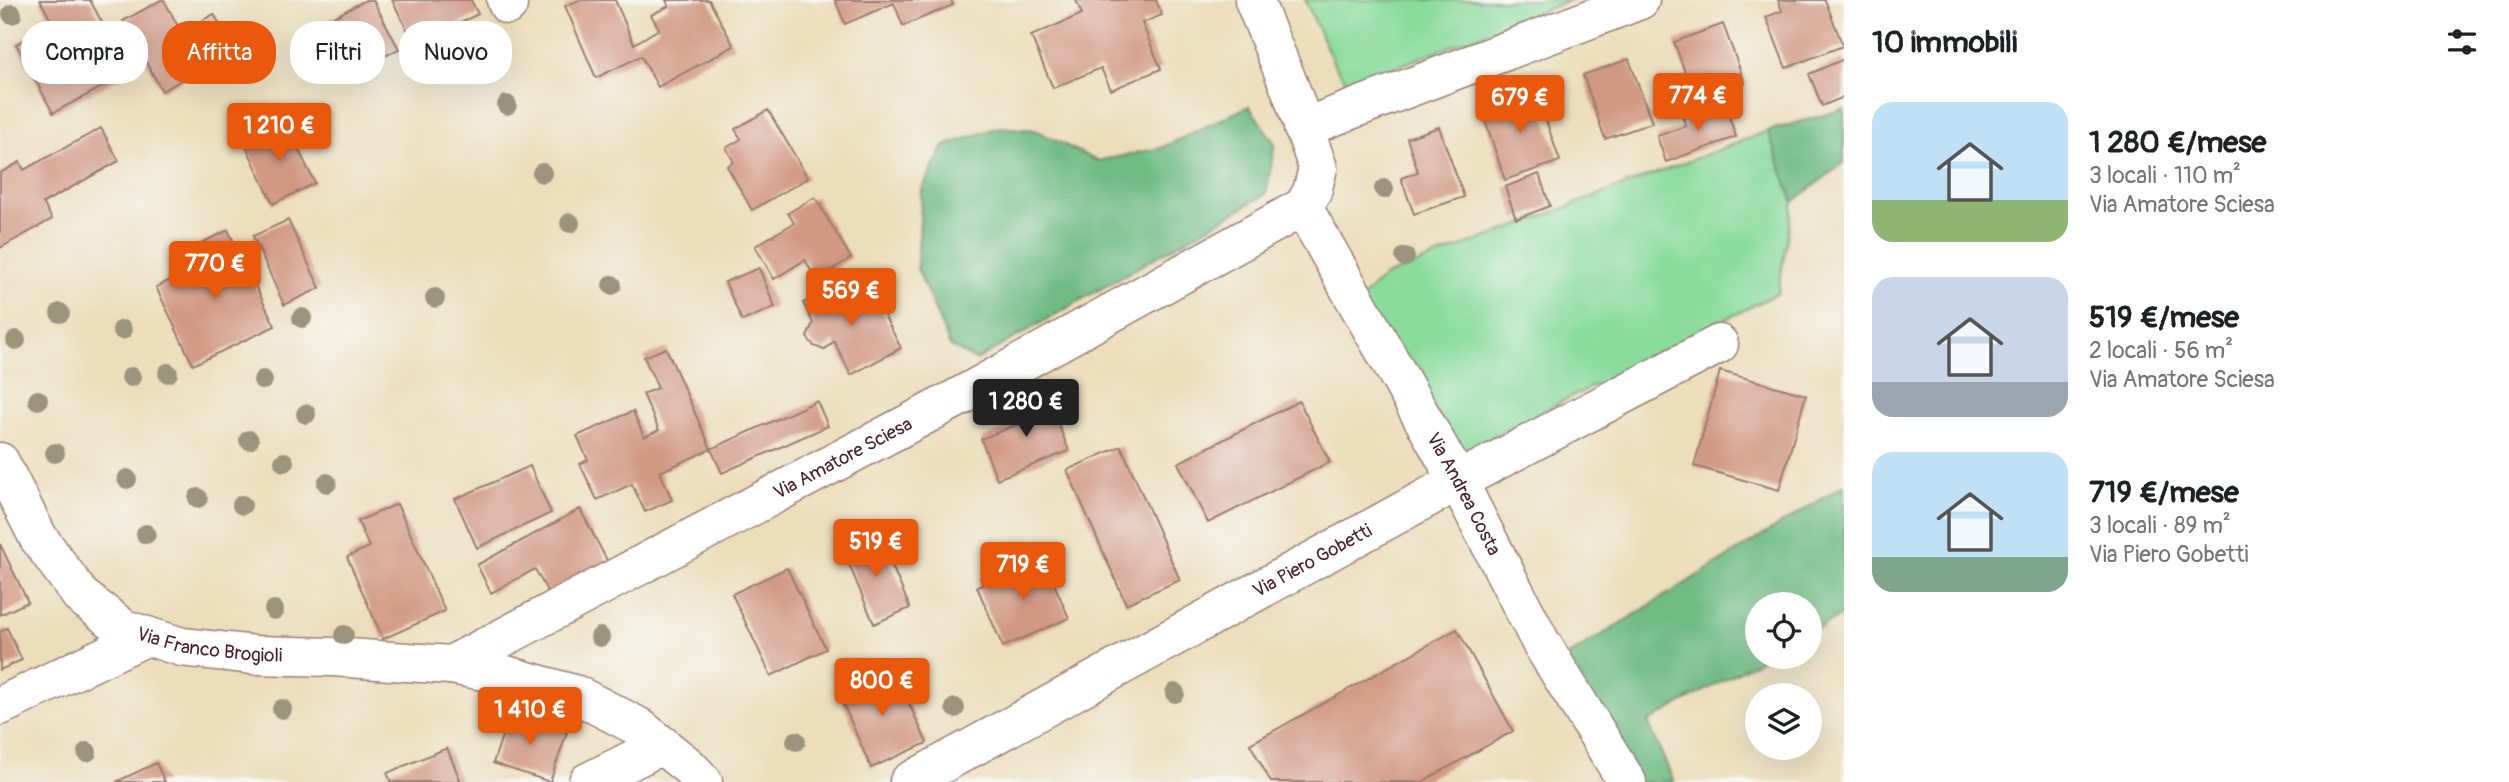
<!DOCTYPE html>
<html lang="it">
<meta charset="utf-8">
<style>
body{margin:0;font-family:Pangolin,sans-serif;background:#f2f2f2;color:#202124;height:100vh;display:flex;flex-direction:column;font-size:26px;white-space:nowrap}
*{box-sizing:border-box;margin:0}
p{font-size:23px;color:#757577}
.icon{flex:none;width:38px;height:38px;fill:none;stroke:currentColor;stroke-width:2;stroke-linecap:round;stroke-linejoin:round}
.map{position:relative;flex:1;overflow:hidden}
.details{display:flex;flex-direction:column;background:#fff;width:665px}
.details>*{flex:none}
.guide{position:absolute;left:21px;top:21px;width:665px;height:63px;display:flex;gap:14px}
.tools{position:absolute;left:1745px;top:592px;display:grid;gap:14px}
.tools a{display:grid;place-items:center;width:77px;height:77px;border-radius:50%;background:#fff;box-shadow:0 7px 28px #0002;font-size:35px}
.price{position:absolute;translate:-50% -60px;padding:0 16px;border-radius:7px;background:#ea580c;color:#fff;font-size:23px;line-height:46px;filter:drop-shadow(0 2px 4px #0008)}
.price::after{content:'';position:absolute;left:50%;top:42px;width:21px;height:16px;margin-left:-10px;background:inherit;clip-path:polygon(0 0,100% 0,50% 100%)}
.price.active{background:#222;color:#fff}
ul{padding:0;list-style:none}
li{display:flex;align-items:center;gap:21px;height:175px;padding:0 28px}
li span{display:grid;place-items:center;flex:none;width:196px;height:140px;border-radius:21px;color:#555}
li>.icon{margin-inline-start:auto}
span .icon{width:84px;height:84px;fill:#fffc;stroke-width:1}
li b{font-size:30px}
h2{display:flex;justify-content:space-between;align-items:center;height:84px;padding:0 28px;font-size:30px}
.pill{padding:0 24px;border-radius:28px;background:#fff;box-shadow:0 7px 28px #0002;font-size:24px;line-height:63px}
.pill.active{background:#ea580c;color:#fff}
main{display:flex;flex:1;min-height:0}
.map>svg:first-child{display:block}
</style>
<main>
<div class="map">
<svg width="1844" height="782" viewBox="0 0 1844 782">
<rect width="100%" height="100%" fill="#f6f6f2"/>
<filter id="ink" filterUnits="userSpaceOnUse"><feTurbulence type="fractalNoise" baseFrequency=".0143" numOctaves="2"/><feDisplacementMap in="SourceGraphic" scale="14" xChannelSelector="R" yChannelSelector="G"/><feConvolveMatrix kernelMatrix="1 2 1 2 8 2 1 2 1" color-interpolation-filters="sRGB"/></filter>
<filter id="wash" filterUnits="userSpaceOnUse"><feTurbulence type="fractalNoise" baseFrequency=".00686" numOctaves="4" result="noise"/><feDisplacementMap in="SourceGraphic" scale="28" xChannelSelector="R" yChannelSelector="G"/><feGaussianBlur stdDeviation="1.57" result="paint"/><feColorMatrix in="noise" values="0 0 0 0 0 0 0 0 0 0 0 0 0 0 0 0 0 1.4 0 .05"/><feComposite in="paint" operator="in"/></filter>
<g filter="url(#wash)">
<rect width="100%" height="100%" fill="#ecdebb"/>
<path fill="#8adc9d" stroke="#6a7e64" stroke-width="2" d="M1305 0H1571L1349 85 1335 66Z
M1768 131 1793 202 1778 293 1462 452 1360 299 1385 276Z"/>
<path fill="#6fbc84" stroke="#5c6e58" stroke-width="2" d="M1249 106 1275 144 1266 194 976 360 950 346 917 268 922 189 944 146 999 127 1035 130 1097 161 1161 148Z
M1844 109V162L1793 202 1768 131Z
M1844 485V614L1810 633V604H1757V656H1767L1648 722 1674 782H1611L1560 661Z"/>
<g id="blocks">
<path fill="#d19883" d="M40 0H90L129 73 53 113 16 44 53 24Z
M161 0H164L181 32 214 14 235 51 162 91 123 21Z
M366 0H373L399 49 341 78 315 27Z
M392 0H471L478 14 415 45Z
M580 0H615L634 44 659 29 651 15 669 6 666 0H709L734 46 658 87 641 56 596 78 565 6Z
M835 0H951L953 5 903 26 894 3 845 24Z
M1076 0H1156L1162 15 1142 23 1161 69 1111 90 1101 68 1053 88 1031 36 1082 14Z
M1778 0H1825L1843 46 1786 68 1766 17 1782 11Z
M1723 24 1745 83 1696 102 1674 42Z
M1629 59 1652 123 1605 139 1583 75Z
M1844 59V97L1822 106 1809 74Z
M1535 89 1560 161 1505 180 1481 108Z
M1725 104 1736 137 1666 162 1657 136 1686 126 1683 118Z
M768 110 808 178 752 210 727 166 734 162 726 148 741 139 735 129Z
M285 122 315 183 273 204 244 142Z
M1439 127 1464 197 1414 214 1401 178 1418 172 1407 138Z
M101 128 119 161 43 203 52 219 0 248V173L20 162 24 170Z
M1539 174 1550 206 1516 219 1505 187Z
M815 197 851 258 816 279 805 260 774 279 755 246 794 223 788 213Z
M288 220 320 288 284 305 253 236Z
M228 230 275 326 193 365 156 287 197 267 189 249Z
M759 268 775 307 742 321 725 282Z
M839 285 848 302 871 290 901 348 851 375 834 341 824 350 814 346 807 337 813 323 803 303Z
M666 348 711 449 660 472 672 500 645 512 632 484 597 500 580 464 588 460 577 436 633 411 644 437 659 430 643 394 658 388 644 357Z
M1720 371 1806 395 1779 490 1694 466Z
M1046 393 1069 451 997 479 981 439 1021 423 1014 406Z
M817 401 828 426 722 473 711 449Z
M1299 401 1330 462 1208 523 1178 463Z
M1121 446 1180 580 1126 604 1067 470Z
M530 466 551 513 477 548 455 499Z
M397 504 445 611 383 639 347 557 369 547 358 521Z
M580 509 610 566 551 598 535 569 491 593 477 565Z
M879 535 910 608 874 624 843 550Z
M0 544 28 602 0 615Z
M1043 558 1069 618 1003 647 977 587Z
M787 568 826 649 771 676 732 594Z
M7 628 22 660 0 670V632Z
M1457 629 1513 731 1422 782H1271L1250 744Z
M893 668 927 743 871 768 838 692Z
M510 712 567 732 550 782 493 763Z
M447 748 461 782H391L387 773Z
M156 763 165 782H116Z"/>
</g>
</g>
<g filter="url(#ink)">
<use href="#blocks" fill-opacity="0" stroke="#9b7e73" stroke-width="2"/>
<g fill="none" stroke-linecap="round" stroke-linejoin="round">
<g stroke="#9b7e73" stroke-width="41">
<g id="street">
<path d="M506 0 508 5"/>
<path d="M1303 128 1640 0"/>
<path id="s1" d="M1303 207 1458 481 1540 641 1627 782"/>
<path id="s2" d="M0 462 38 537 81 596 124 629 182 647 255 655 333 657 451 665 506 675 577 695 639 727 688 766 703 782"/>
<path id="s3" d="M451 665 961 396 1303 207 1312 192 1318 168 1292 93 1254 0"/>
<path d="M0 706 147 636"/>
<path d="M588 782 662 745"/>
<path id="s4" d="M909 782 1458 481 1719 344"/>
</g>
</g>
<use href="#street" stroke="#fff" stroke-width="38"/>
</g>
<g fill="#9d947e">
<circle cx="12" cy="14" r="10"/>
<circle cx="477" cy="57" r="10"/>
<circle cx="507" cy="105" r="10"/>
<circle cx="542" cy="173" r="10"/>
<circle cx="1384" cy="189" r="10"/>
<circle cx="570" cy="223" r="10"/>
<circle cx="1405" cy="257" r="10"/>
<circle cx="612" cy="285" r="10"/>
<circle cx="435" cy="298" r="10"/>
<circle cx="60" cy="313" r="10"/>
<circle cx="302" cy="318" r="10"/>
<circle cx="122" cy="330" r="10"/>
<circle cx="16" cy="340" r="10"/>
<circle cx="168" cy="373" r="10"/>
<circle cx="131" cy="377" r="10"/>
<circle cx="263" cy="380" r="10"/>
<circle cx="38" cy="400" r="10"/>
<circle cx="306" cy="414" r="10"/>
<circle cx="249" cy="440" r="10"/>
<circle cx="55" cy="453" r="10"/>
<circle cx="284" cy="462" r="10"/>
<circle cx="127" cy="479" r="10"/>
<circle cx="327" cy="483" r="10"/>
<circle cx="198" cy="498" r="10"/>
<circle cx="242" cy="505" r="10"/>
<circle cx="146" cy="534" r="10"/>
<circle cx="274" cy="610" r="10"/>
<circle cx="344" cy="635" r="10"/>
<circle cx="600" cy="637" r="10"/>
<circle cx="1175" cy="693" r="10"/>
<circle cx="955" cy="708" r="10"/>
<circle cx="282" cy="709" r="10"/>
<circle cx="796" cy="741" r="10"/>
<circle cx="87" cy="752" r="10"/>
</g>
</g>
<g text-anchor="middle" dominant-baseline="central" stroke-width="7" stroke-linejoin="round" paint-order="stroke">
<g font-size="19" fill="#4a1f2b" stroke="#f6f6f2">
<text stroke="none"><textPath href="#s3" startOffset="443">Via Amatore Sciesa</textPath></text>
<text stroke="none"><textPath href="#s1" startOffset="329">Via Andrea Costa</textPath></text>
<text stroke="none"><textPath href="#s4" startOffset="460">Via Piero Gobetti</textPath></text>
<text stroke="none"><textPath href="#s2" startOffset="299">Via Franco Brogioli</textPath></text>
</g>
</g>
</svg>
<div class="tools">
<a><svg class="icon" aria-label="locate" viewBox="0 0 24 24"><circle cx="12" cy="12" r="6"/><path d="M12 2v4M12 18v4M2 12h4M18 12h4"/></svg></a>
<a><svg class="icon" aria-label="layers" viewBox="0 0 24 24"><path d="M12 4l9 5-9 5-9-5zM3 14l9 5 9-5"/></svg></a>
</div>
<b class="price" style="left:1698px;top:133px">774 €</b>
<b class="price" style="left:1520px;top:135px">679 €</b>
<b class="price" style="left:279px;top:163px">1 210 €</b>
<b class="price" style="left:215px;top:301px">770 €</b>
<b class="price" style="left:851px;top:328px">569 €</b>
<b class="price active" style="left:1026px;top:439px">1 280 €</b>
<b class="price" style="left:876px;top:579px">519 €</b>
<b class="price" style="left:1023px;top:602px">719 €</b>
<b class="price" style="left:882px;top:718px">800 €</b>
<b class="price" style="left:530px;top:747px">1 410 €</b>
<div class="guide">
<a class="pill">Compra</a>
<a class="pill active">Affitta</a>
<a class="pill">Filtri</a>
<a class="pill">Nuovo</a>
</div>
</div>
<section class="details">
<h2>10 immobili<svg class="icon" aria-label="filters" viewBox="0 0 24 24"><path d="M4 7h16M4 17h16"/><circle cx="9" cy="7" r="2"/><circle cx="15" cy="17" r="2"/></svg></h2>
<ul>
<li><span style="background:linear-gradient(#bfe0f5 70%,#8fb573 0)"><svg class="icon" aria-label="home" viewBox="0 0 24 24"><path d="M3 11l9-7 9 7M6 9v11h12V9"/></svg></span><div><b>1 280 €/mese</b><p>3 locali · 110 m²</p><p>Via Amatore Sciesa</p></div></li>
<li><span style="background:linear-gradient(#c9d6e8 75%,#9aa5b1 0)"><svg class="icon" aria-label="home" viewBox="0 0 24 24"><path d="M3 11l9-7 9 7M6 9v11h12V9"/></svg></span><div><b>519 €/mese</b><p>2 locali · 56 m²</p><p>Via Amatore Sciesa</p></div></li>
<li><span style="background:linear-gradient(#bfe0f5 75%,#7fa58c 0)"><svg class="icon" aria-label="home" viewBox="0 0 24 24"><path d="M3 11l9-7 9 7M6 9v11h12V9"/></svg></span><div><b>719 €/mese</b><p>3 locali · 89 m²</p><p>Via Piero Gobetti</p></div></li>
</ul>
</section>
</main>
